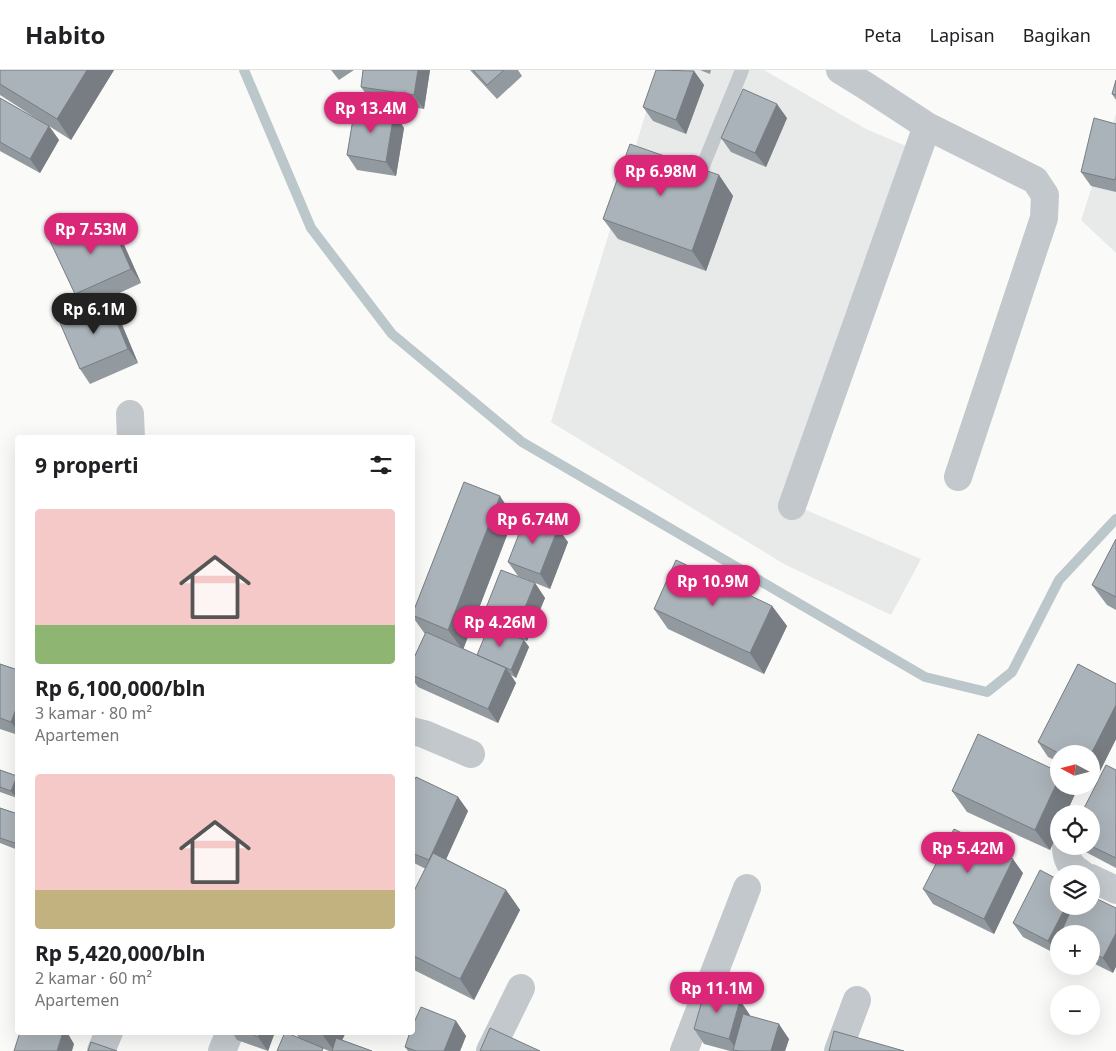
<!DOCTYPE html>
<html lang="id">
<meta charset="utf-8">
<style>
body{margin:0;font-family:"Noto Sans",sans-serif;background:#f6f6f6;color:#202124;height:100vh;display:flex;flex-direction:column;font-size:19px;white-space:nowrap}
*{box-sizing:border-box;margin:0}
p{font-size:16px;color:#757577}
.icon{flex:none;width:28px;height:28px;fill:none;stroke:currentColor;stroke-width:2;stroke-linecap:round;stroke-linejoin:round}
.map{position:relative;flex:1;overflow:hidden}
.details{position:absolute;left:15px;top:365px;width:400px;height:600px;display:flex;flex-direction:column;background:#fff;border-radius:5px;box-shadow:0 5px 20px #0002}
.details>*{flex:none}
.needle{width:32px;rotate:277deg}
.controls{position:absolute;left:1050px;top:675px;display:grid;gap:10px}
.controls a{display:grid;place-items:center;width:50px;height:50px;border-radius:50%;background:#fff;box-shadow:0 5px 20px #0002;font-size:25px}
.price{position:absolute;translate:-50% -42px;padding:0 11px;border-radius:18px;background:#db2777;color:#fff;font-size:16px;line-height:32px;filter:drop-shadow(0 1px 2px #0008)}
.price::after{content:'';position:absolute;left:50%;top:30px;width:15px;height:11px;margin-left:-8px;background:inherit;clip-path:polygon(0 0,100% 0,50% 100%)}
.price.current{background:#222;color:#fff}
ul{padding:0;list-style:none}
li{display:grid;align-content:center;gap:10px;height:265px;padding:0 20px}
li span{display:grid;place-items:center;height:155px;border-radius:5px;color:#555}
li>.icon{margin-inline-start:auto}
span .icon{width:90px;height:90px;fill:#fffc;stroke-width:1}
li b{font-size:21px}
h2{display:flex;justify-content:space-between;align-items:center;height:60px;padding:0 20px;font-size:21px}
header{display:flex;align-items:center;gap:30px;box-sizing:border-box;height:70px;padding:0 25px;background:#fff;border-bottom:1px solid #e0e0e0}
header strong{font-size:24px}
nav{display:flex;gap:28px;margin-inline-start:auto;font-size:18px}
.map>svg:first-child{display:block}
</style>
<header>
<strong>Habito</strong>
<nav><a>Peta</a><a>Lapisan</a><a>Bagikan</a></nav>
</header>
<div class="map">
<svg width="1116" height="981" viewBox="0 0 1116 981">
<rect width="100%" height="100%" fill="#fafaf8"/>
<path fill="#e8e9e9" d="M659 0H764L866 59 913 79 799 437 921 489 891 545 784 494 551 352Z
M1116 44V183L1081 150Z"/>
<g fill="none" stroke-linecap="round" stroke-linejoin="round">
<path stroke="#bbc7cb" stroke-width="10" d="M244 0 311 158 392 264 522 372 925 607 987 622 1012 602 1059 510 1116 449"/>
<path stroke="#c3c8cc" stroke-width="14" d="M702 98 742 0"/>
<path stroke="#c3c8cc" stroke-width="28" d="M840 0 866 16 927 56 1035 110 1045 125 1044 148 958 407
M130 344 131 368
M792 436 927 56
M412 661 424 664 471 684
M1066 776C1066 790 1070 796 1082 804
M1091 808 1116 820
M101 981 109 962
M222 981 230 962
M490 981 521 918
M684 981 747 818
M838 981 857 930"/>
</g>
<path fill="#929a9f" d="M0 0H114L71 70 49 56 59 70 40 103 0 81V28L48 56 0 25Z
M331 0H354L339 10Z
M363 0H430L424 39 371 31 361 17Z
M470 0H518L522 6 497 29Z
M700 0H711L710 4Z
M694 1 704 15 686 64 653 51 643 37Z
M1116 10V30L1112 24Z
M394 43 404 58 396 106 357 100 347 85Z
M787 48 766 97 731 82 721 68Z
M1116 54V122L1091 116 1081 102Z
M719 105 733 126 706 201 618 169 603 149Z
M107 145 117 159 141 213 85 239 75 224Z
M108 231 118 245 138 293 90 314 80 299Z
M514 447 463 579 477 585 494 558 484 543 535 513 545 528 527 571 499 560 524 570 529 577 516 608 511 605 516 613 498 653 418 617 412 609V592L425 564 412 546Z
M1116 469V540L1107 535 1092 515Z
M568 472 550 519 518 506 508 492Z
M772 536 787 556 764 604 668 559 654 539Z
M0 594 18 600V665L0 659Z
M1078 594 1116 614V669L1095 711 1091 709V684H1059V692L1048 687 1038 672Z
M0 700 17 706 18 707V726L17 728 0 722Z
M1116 700V798L1080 779 1078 776H1091V744Z
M412 715 458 727 468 741 446 789 506 820 520 840 474 930 412 899V825L426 799 412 792Z
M952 721 1075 724 1066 744H1059V760L1050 780 967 742Z
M0 738 18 744V780L0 773Z
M1023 803 994 864 933 834 923 819Z
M1091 836 1113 903 1091 892V864H1059L1058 885 1023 867 1013 853Z
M750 945V946L789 969 785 981H730L704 974 694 959Z
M456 951 466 966 460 981H408L405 977Z
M160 962H169L168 965Z
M232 962H275L268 981 237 970Z
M295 962H346L342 970 372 981H329L299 968Z"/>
<path fill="#777d82" d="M87 0H114L71 70 57 49Z
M418 0H430L424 39 414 25Z
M694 1 704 15 686 64 676 50Z
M777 34 787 48 766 97 755 83Z
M394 43 404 58 396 106 386 92Z
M49 56 59 70 40 103 30 89Z
M719 105 733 126 706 201 692 181Z
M107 145 117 159 141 213 131 199Z
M108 231 118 245 138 293 128 279Z
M500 426 514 447 463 580 448 560Z
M558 458 568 472 550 519 540 504Z
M535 513 545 528 527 571 517 557Z
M772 536 787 556 764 604 750 583Z
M524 570 529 577 516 608 511 600Z
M506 598 516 613 498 653 488 639Z
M18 634V661L11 652Z
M1116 635V669L1095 711 1091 706V684Z
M17 706 18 707V726L17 728 11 721Z
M1059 708V716H1070L1075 724 1066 744H1059V760L1050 780 1035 760Z
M458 727 468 741 439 805 429 790Z
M1013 789 1023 803 994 864 984 849Z
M506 820 520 840 474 930 460 909Z
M1066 836H1083L1069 864H1059L1058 885 1048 871Z
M1116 863V897L1113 903 1103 888Z
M740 930 750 945 740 981 737 980 729 969Z
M456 951 466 966 460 981H444Z
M779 954 789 969 785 981H771Z
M63 962H67L74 974 72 981H57Z
M260 962H275L268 981 258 967Z
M322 962H346L337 981H334L322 964Z"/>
<path fill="#aab3b9" stroke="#777d82" d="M0 0H87L57 49 0 14Z
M363 0H418L414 25 361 17Z
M473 0H504L487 15Z
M656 0 694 1 676 50 643 37Z
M1116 10V25L1112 24Z
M743 19 777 34 755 83 721 68Z
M0 28 49 56 30 89 0 72Z
M355 37 394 43 386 92 347 85Z
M1094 48 1116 54V106L1115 110 1081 102Z
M630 74 719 105 692 181 603 149Z
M107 145 131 199 75 224 50 171Z
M108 231 128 279 80 299 60 253Z
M464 412 500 426 448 560 412 545Z
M526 446 558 458 540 504 508 492Z
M1116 469V527L1092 515Z
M676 490 772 536 750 583 654 539Z
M501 500 535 513 517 557 484 543Z
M489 556 524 570 511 600 477 585Z
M426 562 506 598 488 639 412 605V592Z
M0 594 18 600V634L11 652 0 648Z
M1078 594 1116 614V635L1091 684H1060L1038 672Z
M978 664 1059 702V708L1035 760 952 721Z
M1106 695 1116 700V788L1091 776V744H1081Z
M0 700 17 706 11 721 0 717Z
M416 707 458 727 429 790 412 783V715Z
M0 738 18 744V774L0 768Z
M954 759 1013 789 984 849 923 819Z
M433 783 506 820 460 909 412 885V825Z
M1040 800 1059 810V836H1066L1048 871 1013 853Z
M1091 826 1116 838V863L1103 888 1091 882V864H1060L1073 836H1091Z
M705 920 740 930 729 969 694 959Z
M421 937 456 951 444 981H416L405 977 410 962H412V957Z
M743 944 779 954 771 981H739L733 980Z
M490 958 540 981H480Z
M834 961 904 981H829Z
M20 962H63L57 981H14Z
M247 962H260L258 967Z
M285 962 323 978 322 981H277Z
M336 968 372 981H332Z
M91 972 117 981H88Z"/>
</svg>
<div class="controls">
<a><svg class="needle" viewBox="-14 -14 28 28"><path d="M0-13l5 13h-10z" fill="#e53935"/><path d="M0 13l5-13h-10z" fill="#757577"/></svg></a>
<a><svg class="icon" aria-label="locate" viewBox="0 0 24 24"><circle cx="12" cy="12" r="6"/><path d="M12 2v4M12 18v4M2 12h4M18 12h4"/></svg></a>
<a><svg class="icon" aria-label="layers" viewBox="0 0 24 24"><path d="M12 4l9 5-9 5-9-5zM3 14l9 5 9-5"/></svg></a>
<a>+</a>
<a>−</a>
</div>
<b class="price" style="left:371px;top:64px">Rp 13.4M</b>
<b class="price" style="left:661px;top:127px">Rp 6.98M</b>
<b class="price" style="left:91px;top:185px">Rp 7.53M</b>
<b class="price current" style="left:94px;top:265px">Rp 6.1M</b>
<b class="price" style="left:533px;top:475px">Rp 6.74M</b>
<b class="price" style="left:713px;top:537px">Rp 10.9M</b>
<b class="price" style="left:500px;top:578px">Rp 4.26M</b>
<b class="price" style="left:968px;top:804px">Rp 5.42M</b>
<b class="price" style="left:717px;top:944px">Rp 11.1M</b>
<section class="details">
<h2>9 properti<svg class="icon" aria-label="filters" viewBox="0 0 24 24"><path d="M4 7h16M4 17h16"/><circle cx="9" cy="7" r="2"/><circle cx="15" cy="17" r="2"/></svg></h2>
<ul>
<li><span style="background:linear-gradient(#f6c9c9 75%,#8fb573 0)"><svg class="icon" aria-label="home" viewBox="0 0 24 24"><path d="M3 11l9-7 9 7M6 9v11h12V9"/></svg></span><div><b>Rp 6,100,000/bln</b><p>3 kamar · 80 m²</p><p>Apartemen</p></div></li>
<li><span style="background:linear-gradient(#f6c9c9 75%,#c2b280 0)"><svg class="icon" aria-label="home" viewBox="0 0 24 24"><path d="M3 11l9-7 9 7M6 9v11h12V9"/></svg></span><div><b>Rp 5,420,000/bln</b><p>2 kamar · 60 m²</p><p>Apartemen</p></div></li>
</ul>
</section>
</div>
